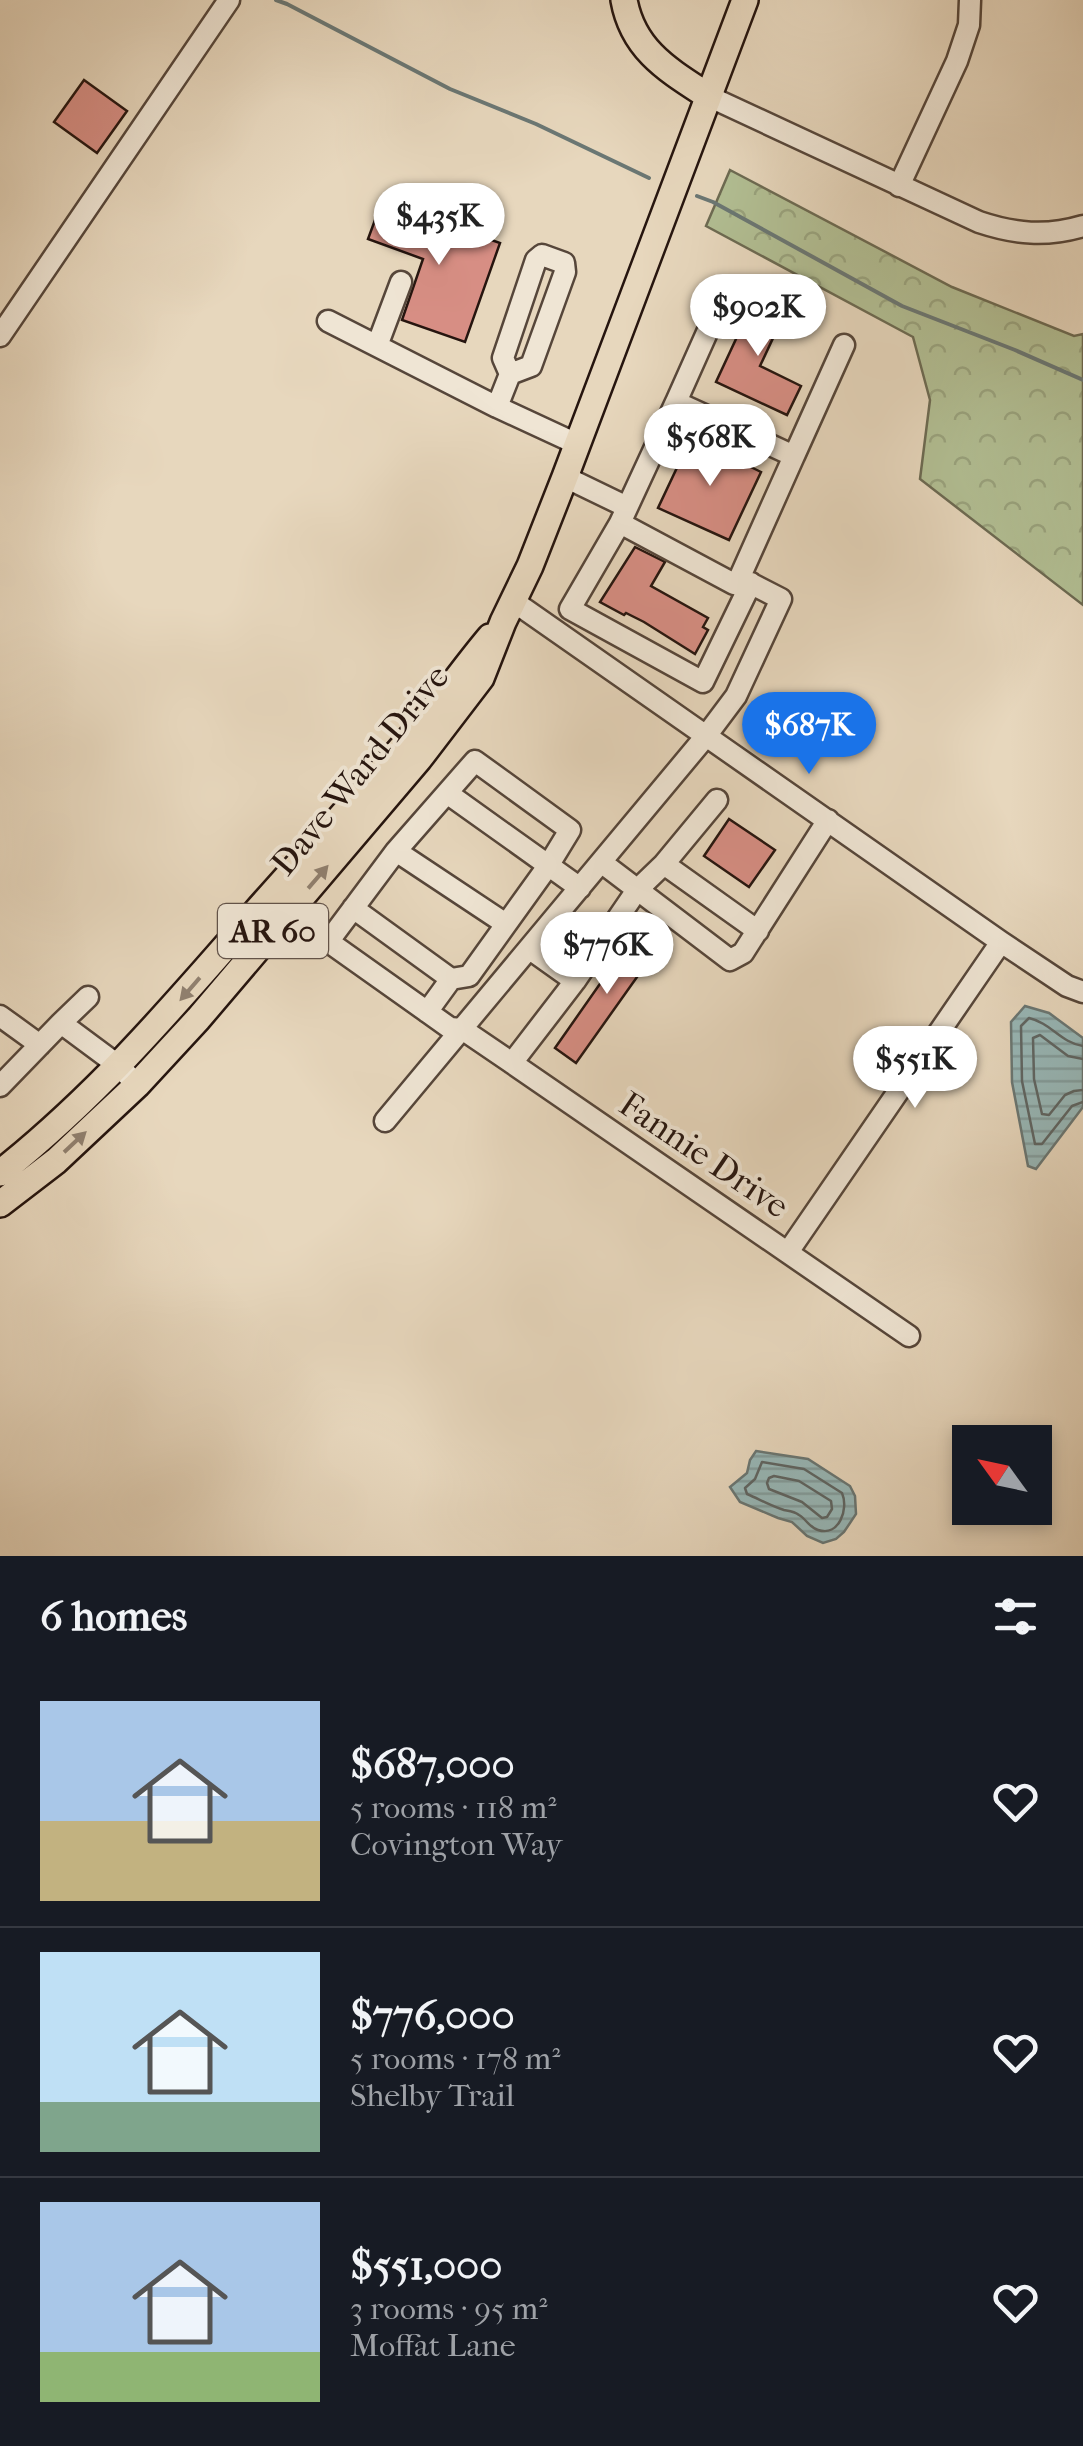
<!DOCTYPE html>
<meta charset="utf-8">
<style>
body{margin:0;font-family:"IM FELL French Canon",serif;background:#242831;color:#f1f3f6;height:100vh;display:flex;flex-direction:column;font-size:38px;white-space:nowrap}
*{box-sizing:border-box;margin:0}
p{font-size:32px;color:#9ea1a6}
.icon{flex:none;width:55px;height:55px;fill:none;stroke:currentColor;stroke-width:2;stroke-linecap:round;stroke-linejoin:round}
.map{position:relative;height:1556px;overflow:hidden}
.panel{display:flex;flex-direction:column;background:#171b24;flex:1}
.panel>*{flex:none}
.needle{width:65px;rotate:303deg}
.controls{position:absolute;left:952px;top:1425px;display:grid;gap:20px}
.controls a{display:grid;place-items:center;width:100px;height:100px;border-radius:0px;background:#171b24;box-shadow:0 5px 15px #0003;font-size:50px}
.price{position:absolute;translate:-50% -85px;padding:0 22px;border-radius:35px;background:#fff;color:#222;font-size:32px;line-height:65px;filter:drop-shadow(0 2px 5px #0008)}
.price::after{content:'';position:absolute;left:50%;top:60px;width:30px;height:22px;margin-left:-15px;background:inherit;clip-path:polygon(0 0,100% 0,50% 100%)}
.price.on{background:#1a73e8;color:#fff}
ul{padding:0;list-style:none}
li{display:flex;align-items:center;gap:30px;height:250px;padding:0 40px}
li+li{border-top:2px solid #363941}
li span{display:grid;place-items:center;flex:none;width:280px;height:200px;border-radius:0px;color:#555}
li>.icon{margin-inline-start:auto}
span .icon{width:120px;height:120px;fill:#fffc;stroke-width:1}
li b{font-size:42px}
h2{display:flex;justify-content:space-between;align-items:center;height:120px;padding:0 40px;font-size:42px}
.map>svg:first-child{display:block}
</style>
<div class="map">
<svg width="1083" height="1556" viewBox="0 0 1083 1556">
<defs>
<pattern id="forest-crowns" width="20" height="18" patternUnits="userSpaceOnUse" patternTransform="scale(2.5)"><rect width="20" height="18" fill="#b2bf94"/><path d="M2 6a3 3 0 1 1 6 0M12 15a3 3 0 1 1 6 0" fill="none" stroke="#99a37e"/></pattern>
<pattern id="water-rules" width="6" height="5" patternUnits="userSpaceOnUse" patternTransform="scale(2.5)"><rect width="6" height="5" fill="#98b8b8"/><path d="M0 2.5h6" fill="none" stroke="#839d9d"/></pattern>
</defs>
<rect width="100%" height="100%" fill="#e7d7bd"/>
<filter id="stains"><feTurbulence type="fractalNoise" baseFrequency=".002" numOctaves="4"/><feColorMatrix values="0 0 0 0 .2 0 0 0 0 .09 0 0 0 0 .02 0 0 0 .5 -.17"/></filter>
<radialGradient id="worn" r=".72"><stop offset=".6" stop-color="#630" stop-opacity="0"/><stop offset="1" stop-color="#630" stop-opacity=".3"/></radialGradient>
<path fill="url(#forest-crowns)" stroke="#6c6a52" stroke-width="2.5" d="M730 170 952 287 1074 336 1083 334V605L920 479 930 400 913 337 706 226Z"/>
<path fill="url(#water-rules)" stroke="#6a7774" stroke-width="2.5" d="M1025 1006 1049 1013 1083 1038V1107L1036 1169 1028 1166 1012 1082 1011 1022Z
M756 1451 808 1459 850 1486 855 1496 856 1514 844 1532 836 1539 823 1543 807 1536 792 1522 778 1518 740 1502 730 1487 747 1473 750 1460Z"/>
<g fill="none" stroke-linecap="round" stroke-linejoin="round">
<path stroke="#5f6664" stroke-width="2.5" d="M1083 1046C1061 1043 1051 1023 1029 1018L1021 1026 1022 1081 1035 1144H1042L1072 1106 1083 1102
M1083 1059 1068 1056 1040 1035 1033 1038 1034 1079 1042 1114 1049 1115 1065 1095 1074 1091 1083 1090
M762 1462 804 1469 842 1493C849 1509 839 1537 818 1530 809 1527 806 1519 799 1515 794 1511 790 1511 784 1510 771 1506 759 1499 747 1494L745 1488 755 1479Z
M774 1476 799 1481 831 1501 832 1509 827 1517 822 1518 802 1502 769 1489 767 1483 769 1478Z"/>
<path stroke="#6a7774" stroke-width="4" d="M276 0 287 4 450 89 536 124 649 178
M697 196 713 202 902 306 1015 350 1083 380"/>
</g>
<path fill="#d78e84" stroke="#26150f" stroke-width="2.5" d="M84 80 127 111 97 153 54 122Z
M382 201 500 243 465 342 402 320 423 259 368 239Z
M757 294 787 308 760 366 801 386 787 415 716 382Z
M691 438 761 472 729 540 658 508Z
M635 547 665 562 651 586 708 618 703 627 708 630 695 654 644 622 626 613 624 615 600 602Z
M729 819 775 850 749 887 704 856Z
M637 931 659 946 576 1063 555 1048Z"/>
<g fill="none" stroke-linecap="round" stroke-linejoin="round">
<g stroke="#56463a" stroke-width="25">
<path id="minor" d="M708 96 979 222C1015 234 1046 237 1083 226
M899 186 957 61 969 25 970 0
M328 321 497 407 577 444
M0 336 229 0
M377 346 401 282
M676 402 726 290
M497 407 510 374 503 358 536 260 542 255 564 263 565 272 531 366 510 374
M794 456 844 345
M565 477 627 507
M620 523 734 584 739 579 794 456 676 402 620 523 570 609 703 682 751 583
M513 601 1001 942 1067 986 1083 992
M447 793 580 888
M396 851 506 924
M601 862 730 960 743 953 828 820
M664 864 758 931
M353 908 451 979
M288 913 450 1028 462 1029 512 1063 909 1336
M328 942 396 851 475 761 570 830 548 866 469 976 451 979 427 1012
M530 949 575 981
M0 1016 40 1045
M61 1023 88 997
M512 1063 575 981 637 890 664 864 717 800
M0 1086 61 1023 119 1066 137 1085
M385 1121 706 736 736 696 781 599 742 579
M788 1252 1001 942"/>
</g>
<g stroke="#26150f" stroke-width="30">
<path id="major" d="M624 0C633 50 668 70 708 96
M0 1173C98 1095 172 1008 254 914 306 855 359 798 410 738 438 706 462 670 490 637
M0 1204 56 1161 137 1085 198 1019 419 759 481 678 503 622 530 566 565 477 745 0"/>
</g>
<use href="#minor" stroke="#efe5d4" stroke-width="20"/>
<use href="#major" stroke="#e7d7bd" stroke-width="25"/>
</g>
<defs><path id="oneway-solid" d="M-6-.8H1V-3.2L6.5 0L1 3.2V.8H-6Z" transform="scale(2.5)"/></defs>
<g fill="#90806f">
<use href="#oneway-solid" transform="translate(318 877) rotate(-49)"/>
<use href="#oneway-solid" transform="translate(190 989) rotate(131)"/>
<use href="#oneway-solid" transform="translate(75 1142) rotate(-43)"/>
</g>
<g text-anchor="middle" dominant-baseline="central" stroke-width="8" stroke-linejoin="round" paint-order="stroke">
<rect fill="#efe5d4" stroke="#62534a" stroke-width="2.5" x="218" y="904" width="110" height="54" rx="8"/>
<g font-size="32" font-weight="bold" fill="#26150f">
<text x="273" y="931">AR 60</text>
</g>
<g font-size="35" fill="#26150f" stroke="#efe5d4">
<text transform="translate(360 770) rotate(-51)">Dave Ward Drive</text>
<text transform="translate(704 1155) rotate(34)">Fannie Drive</text>
</g>
</g>
<rect width="100%" height="100%" filter="url(#stains)"/>
<rect width="100%" height="100%" fill="url(#worn)"/>
</svg>
<div class="controls">
<a><svg class="needle" viewBox="-14 -14 28 28"><path d="M0-13l5 13h-10z" fill="#e53935"/><path d="M0 13l5-13h-10z" fill="#9ea1a6"/></svg></a>
</div>
<b class="price" style="left:439px;top:268px">$435K</b>
<b class="price" style="left:758px;top:359px">$902K</b>
<b class="price" style="left:710px;top:489px">$568K</b>
<b class="price on" style="left:809px;top:777px">$687K</b>
<b class="price" style="left:607px;top:997px">$776K</b>
<b class="price" style="left:915px;top:1111px">$551K</b>
</div>
<section class="panel">
<h2>6 homes<svg class="icon" aria-label="filters" viewBox="0 0 24 24"><path d="M4 7h16M4 17h16"/><circle cx="9" cy="7" r="2"/><circle cx="15" cy="17" r="2"/></svg></h2>
<ul>
<li><span style="background:linear-gradient(#a9c7e8 60%,#c2b280 0)"><svg class="icon" aria-label="home" viewBox="0 0 24 24"><path d="M3 11l9-7 9 7M6 9v11h12V9"/></svg></span><div><b>$687,000</b><p>5 rooms · 118 m²</p><p>Covington Way</p></div><svg class="icon" aria-label="heart" viewBox="0 0 24 24"><path d="M12 20l-8-8c-3-5 5-10 8-4 3-6 11-1 8 4z"/></svg></li>
<li><span style="background:linear-gradient(#bfe0f5 75%,#7fa58c 0)"><svg class="icon" aria-label="home" viewBox="0 0 24 24"><path d="M3 11l9-7 9 7M6 9v11h12V9"/></svg></span><div><b>$776,000</b><p>5 rooms · 178 m²</p><p>Shelby Trail</p></div><svg class="icon" aria-label="heart" viewBox="0 0 24 24"><path d="M12 20l-8-8c-3-5 5-10 8-4 3-6 11-1 8 4z"/></svg></li>
<li><span style="background:linear-gradient(#a9c7e8 75%,#8fb573 0)"><svg class="icon" aria-label="home" viewBox="0 0 24 24"><path d="M3 11l9-7 9 7M6 9v11h12V9"/></svg></span><div><b>$551,000</b><p>3 rooms · 95 m²</p><p>Moffat Lane</p></div><svg class="icon" aria-label="heart" viewBox="0 0 24 24"><path d="M12 20l-8-8c-3-5 5-10 8-4 3-6 11-1 8 4z"/></svg></li>
</ul>
</section>
